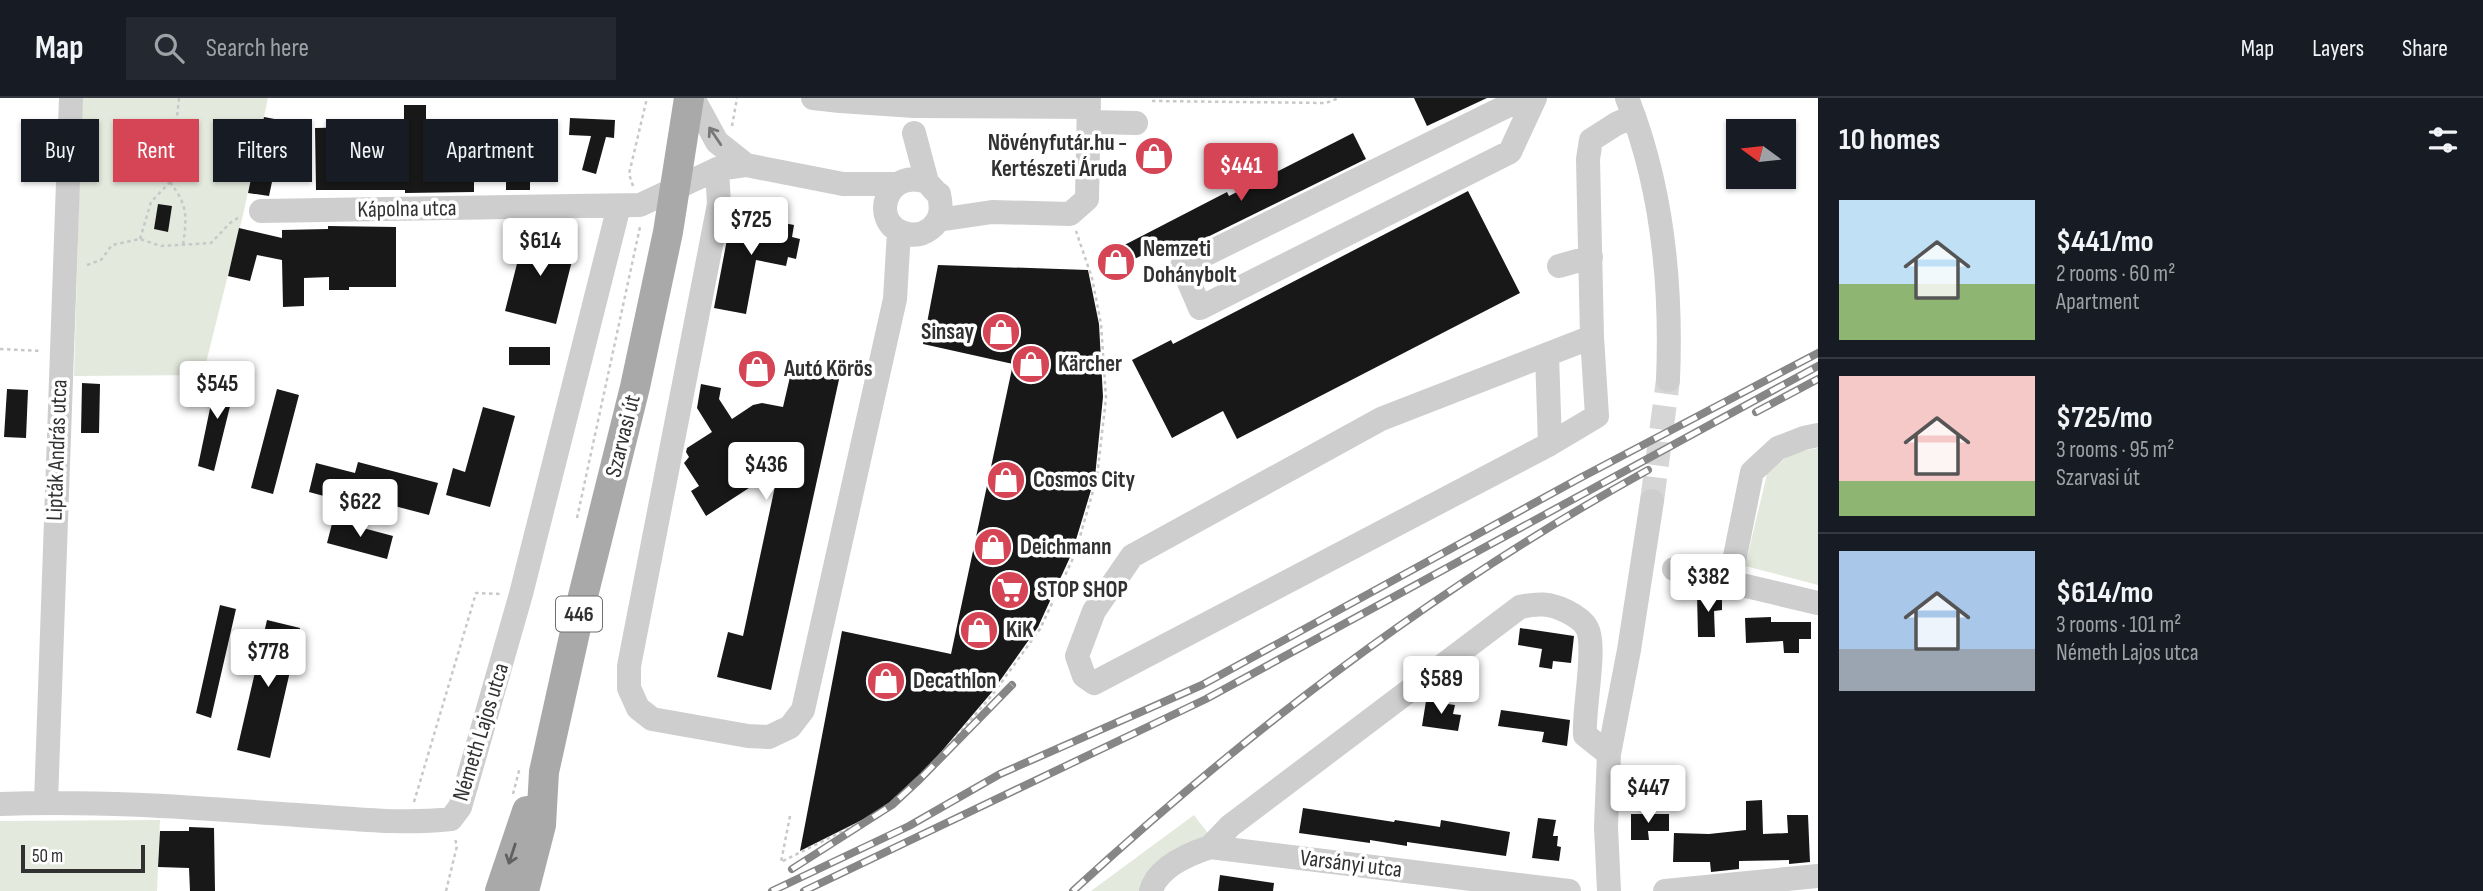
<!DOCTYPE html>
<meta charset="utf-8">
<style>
body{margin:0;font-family:"Sofia Sans Condensed",sans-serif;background:#242831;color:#f1f3f6;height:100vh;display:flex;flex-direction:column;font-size:26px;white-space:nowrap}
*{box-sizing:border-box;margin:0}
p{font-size:23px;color:#9ea1a6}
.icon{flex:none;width:38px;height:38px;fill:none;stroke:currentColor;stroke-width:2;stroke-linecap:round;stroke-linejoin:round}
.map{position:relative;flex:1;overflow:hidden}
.details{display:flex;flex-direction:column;background:#171b24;width:665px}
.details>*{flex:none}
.hud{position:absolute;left:21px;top:21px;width:665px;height:63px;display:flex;gap:14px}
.needle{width:46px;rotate:285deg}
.tools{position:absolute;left:1726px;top:21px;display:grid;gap:14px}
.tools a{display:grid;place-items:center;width:70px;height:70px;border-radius:0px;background:#171b24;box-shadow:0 2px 5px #0004;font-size:35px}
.scale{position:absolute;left:21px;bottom:18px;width:124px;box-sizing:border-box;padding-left:7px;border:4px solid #313131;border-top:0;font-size:19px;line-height:24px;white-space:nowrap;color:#313131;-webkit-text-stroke:5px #fff;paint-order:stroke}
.price{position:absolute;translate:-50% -60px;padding:0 16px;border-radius:7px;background:#fff;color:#222;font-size:23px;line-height:46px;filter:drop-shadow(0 2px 4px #0008)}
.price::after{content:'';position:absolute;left:50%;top:42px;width:21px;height:16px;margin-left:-10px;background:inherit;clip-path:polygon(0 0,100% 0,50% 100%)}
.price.selected{background:#d54555;color:#fff}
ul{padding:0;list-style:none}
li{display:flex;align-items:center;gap:21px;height:175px;padding:0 21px}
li+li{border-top:2px solid #363941}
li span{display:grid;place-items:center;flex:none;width:196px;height:140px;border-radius:0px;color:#555}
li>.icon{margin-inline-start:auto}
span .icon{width:84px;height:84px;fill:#fffc;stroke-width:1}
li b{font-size:30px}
h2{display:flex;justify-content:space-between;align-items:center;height:84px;padding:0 21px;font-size:30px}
.tag{padding:0 24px;border-radius:0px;background:#171b24;box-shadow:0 2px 5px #0004;font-size:24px;line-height:63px}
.tag.selected{background:#d54555;color:#fff}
header{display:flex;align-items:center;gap:42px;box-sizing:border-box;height:98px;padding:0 35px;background:#171b24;border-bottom:2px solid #363941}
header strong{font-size:33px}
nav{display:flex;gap:38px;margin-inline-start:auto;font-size:24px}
.search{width:490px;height:63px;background:#242831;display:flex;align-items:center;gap:18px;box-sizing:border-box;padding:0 24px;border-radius:0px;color:#9ea1a6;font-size:26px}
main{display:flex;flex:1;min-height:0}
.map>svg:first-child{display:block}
</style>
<header>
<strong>Map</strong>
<div class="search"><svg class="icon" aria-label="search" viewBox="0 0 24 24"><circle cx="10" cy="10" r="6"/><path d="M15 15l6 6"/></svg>Search here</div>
<nav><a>Map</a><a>Layers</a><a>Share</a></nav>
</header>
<main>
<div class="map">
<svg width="1818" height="793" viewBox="0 0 1818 793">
<rect width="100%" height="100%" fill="#fff"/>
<path fill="#e4e9dd" d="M82 0H268L243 117 203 277 74 278Z
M1818 350V487L1745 468 1767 376 1791 355Z
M1194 717 1213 742 1161 793H1091Z
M160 722 157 793H0V723Z"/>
<path fill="#181818" d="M1414 0H1487L1427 28Z
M404 7H426V70H454V21H474V94L405 95V92H316L315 30 360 29V23H378L377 63 404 64Z
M264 19 285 23 269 98 248 95Z
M570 20 615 22 614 40 606 39 596 76 582 72 591 38 569 37Z
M1353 35 1366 61 1175 155 1170 144 1128 164 1130 172 1113 179 1105 157 1227 94 1229 98Z
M506 43H524V68H530V92H506Z
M1468 93 1520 195 1237 341 1223 313 1172 340 1132 262 1171 242 1173 246Z
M158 106 172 108 168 134 154 131Z
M732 115 794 127 792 139 800 141 796 161 788 159 786 168 756 162 746 216 714 210Z
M328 128 396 129V189H349V192H329V179L304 180V208L283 209 282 162 257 157 250 183 228 178 239 130 282 140V132L328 131Z
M525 134 576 147 556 226 505 213Z
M938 167 1088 172 1099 226 1103 299 1095 379 1072 455 1038 529 992 594 930 667 884 711 800 753 842 533 951 556 1013 266 923 246Z
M509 249H550V267H509Z
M793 266 840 277 771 592 717 579 728 534 743 538 783 351 763 347 737 364 752 388 706 418 691 393 699 388 684 365 689 359 686 354 687 350 712 334 697 310 701 286 721 290 719 301 732 321 753 307 762 305 783 309Z
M217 277 237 280 214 373 198 368Z
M82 285 100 286 99 335H81Z
M7 291 28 292 26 340 4 339Z
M277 291 299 297 273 396 251 390Z
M483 309 515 318 490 409 446 397 453 370 465 374Z
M358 364 438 385 429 417 337 393 335 401 309 394 316 365 355 375Z
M333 422 393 438 387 461 327 445Z
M1697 495 1722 498V512L1714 513 1715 539H1698Z
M220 507 236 511 211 620 196 615Z
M1771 519V524H1811V541H1799V555H1784L1783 543 1746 545 1745 520Z
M267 522 300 530 270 660 237 652Z
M1520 530 1574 538 1571 565 1553 563 1552 571 1539 569 1542 551 1518 547Z
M1426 603 1455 607 1453 616 1461 617 1458 633 1422 628Z
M1501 612 1570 622 1567 648 1542 644 1544 634 1498 628Z
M1762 702 1763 736 1788 735 1787 717H1808L1810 764 1789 766V762L1739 763V771L1711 774 1710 764H1673L1674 735 1709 736 1746 732V703Z
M1303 710 1394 724 1395 722 1440 729 1441 722 1510 734 1506 758 1407 744V748L1370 742V745L1299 735Z
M1631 716H1669V733H1648L1649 742H1631Z
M1538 720 1556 722 1553 738H1558L1557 748 1561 749 1559 763 1532 760Z
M189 729 214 730 215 793H190L189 770 158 769 160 733H189Z
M1220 777 1274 785 1273 793H1218Z"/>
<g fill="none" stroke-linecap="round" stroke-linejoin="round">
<path stroke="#d6d6d6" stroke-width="24" stroke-dasharray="24 12" stroke-linecap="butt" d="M1652 403 1668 282"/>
<path stroke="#c8c8c8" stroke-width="2.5" stroke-dasharray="3.5 3.5" stroke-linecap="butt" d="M1152 3 1326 5 1339 0
M732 28 737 0
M170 84C188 108 187 118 183 147
M633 88 629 76 647 0
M140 141 151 104 170 84 179 0
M87 167 101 162 112 147 140 141 161 148 211 145 230 125 241 118
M0 251 42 253
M577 420 640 129
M513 696 520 669
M414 704 476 495 501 496
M790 718 781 764 885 712 931 668 993 596 1040 531 1075 456 1097 379 1106 300 1101 226 1092 180 1076 133
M446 793 457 748 455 741"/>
<path stroke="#cecece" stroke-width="24" d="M693 0 717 44 746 67
M813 0 840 3
M840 0V3L914 8 1089 9
M1523 0 1182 168 1200 210 1510 54 1535 0
M1627 0C1663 90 1672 186 1668 282
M1089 24 1136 25
M914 35 927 84 935 93
M717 71 719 106 629 568V590L638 610 652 621 748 638 769 639 790 629 803 612 895 201 899 133
M927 84C886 69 869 124 904 135 913 138 922 137 930 131 942 122 942 110 939 96
M261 113 640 107 717 71 746 67 843 86H895
M938 122 992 114 1070 116 1087 101 1089 0
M1559 168 1591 159
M1592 239 1381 321 1132 458 1094 513 1077 558 1084 578 1094 585 1550 346 1597 318 1592 239 1588 61 1591 42 1616 26 1634 18
M1547 257 1550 346
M1674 471 1818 505
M1730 483 1752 374 1778 350 1804 340 1818 337
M46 704 71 0
M0 706C99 702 198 710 297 717 348 720 400 727 451 721L460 709 521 496 619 108
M1210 749 1230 728 1520 509C1537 505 1550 505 1566 513 1574 517 1583 522 1587 530 1597 548 1583 612 1585 637L1609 656
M1151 793C1157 769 1189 756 1210 749L1569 793
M1609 793 1606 729 1609 656 1629 552 1652 403
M1665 793 1818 778"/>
<path stroke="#a9a9a9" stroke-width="30" d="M500 793 527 713
M524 793 541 727 544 674 583 498 635 289 668 134 689 0"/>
<g stroke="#868686" stroke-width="8">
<path id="rail" d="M1756 314 1818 281
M792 771 892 707 920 681 1012 587
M772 793 909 728 1000 676 1202 587 1580 380 1818 255
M804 793 1206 601 1818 268
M1073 793C1248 632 1439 487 1648 372"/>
</g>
<use href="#rail" stroke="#fff" stroke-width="5" stroke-dasharray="16" stroke-linecap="butt"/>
</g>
<defs><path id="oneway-shaft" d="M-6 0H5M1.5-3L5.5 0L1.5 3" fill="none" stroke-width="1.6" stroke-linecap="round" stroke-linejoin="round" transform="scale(1.75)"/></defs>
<use stroke="#787878" href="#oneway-shaft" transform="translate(715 38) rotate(-124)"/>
<use stroke="#616161" href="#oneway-shaft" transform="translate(512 756) rotate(108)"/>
<defs>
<g id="shop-disc" transform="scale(2.0125)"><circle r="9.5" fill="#d54555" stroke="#fff"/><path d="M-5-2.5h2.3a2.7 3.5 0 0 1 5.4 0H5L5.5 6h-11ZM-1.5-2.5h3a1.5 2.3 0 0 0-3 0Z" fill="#fff"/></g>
<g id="supermarket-disc" transform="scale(2.0125)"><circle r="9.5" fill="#d54555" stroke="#fff"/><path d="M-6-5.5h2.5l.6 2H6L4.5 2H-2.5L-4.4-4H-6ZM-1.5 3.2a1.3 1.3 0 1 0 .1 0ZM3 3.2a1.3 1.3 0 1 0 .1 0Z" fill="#fff"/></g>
</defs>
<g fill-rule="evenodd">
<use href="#shop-disc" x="1154" y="58"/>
<use href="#shop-disc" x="1116" y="164"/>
<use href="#shop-disc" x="1001" y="234"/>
<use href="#shop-disc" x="1031" y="266"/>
<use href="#shop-disc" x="757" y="271"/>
<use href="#shop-disc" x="1006" y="382"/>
<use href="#shop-disc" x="993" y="449"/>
<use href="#supermarket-disc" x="1010" y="492"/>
<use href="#shop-disc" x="979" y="532"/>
<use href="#shop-disc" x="886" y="583"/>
</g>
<g text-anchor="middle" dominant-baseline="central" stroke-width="7" stroke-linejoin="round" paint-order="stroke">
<rect fill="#fff" stroke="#6f6f6f" stroke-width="2" x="556" y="498.5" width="46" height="35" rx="5"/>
<g font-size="21" font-weight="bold" fill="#313131">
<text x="579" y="516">446</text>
</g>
<g font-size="23" font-weight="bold" fill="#313131" stroke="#fff" text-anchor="start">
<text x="1127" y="45" text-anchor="end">Növényfutár.hu -<tspan x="1127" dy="26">Kertészeti Áruda</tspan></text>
<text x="1143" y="151">Nemzeti<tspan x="1143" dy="26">Dohánybolt</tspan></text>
<text x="974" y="234" text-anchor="end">Sinsay</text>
<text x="1058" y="266">Kärcher</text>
<text x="784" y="271">Autó Körös</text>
<text x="1033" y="382">Cosmos City</text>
<text x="1020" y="449">Deichmann</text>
<text x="1037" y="492">STOP SHOP</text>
<text x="1006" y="532">KiK</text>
<text x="913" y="583">Decathlon</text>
</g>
<g font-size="23" fill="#313131" stroke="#fff">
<text transform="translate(407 111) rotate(-1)">Kápolna utca</text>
<text transform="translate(623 338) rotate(-76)">Szarvasi út</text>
<text transform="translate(57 352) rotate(-88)">Lipták András utca</text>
<text transform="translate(481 634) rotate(-73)">Németh Lajos utca</text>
<text transform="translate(1351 766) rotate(7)">Varsányi utca</text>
</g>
</g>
</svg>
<div class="tools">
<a><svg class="needle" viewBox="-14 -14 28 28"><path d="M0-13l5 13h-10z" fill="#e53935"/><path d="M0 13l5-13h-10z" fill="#9ea1a6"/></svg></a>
</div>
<div class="scale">50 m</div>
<b class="price selected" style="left:1241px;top:105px">$441</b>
<b class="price" style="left:751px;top:159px">$725</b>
<b class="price" style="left:540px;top:180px">$614</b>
<b class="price" style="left:217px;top:323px">$545</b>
<b class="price" style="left:766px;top:404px">$436</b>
<b class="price" style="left:360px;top:441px">$622</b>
<b class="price" style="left:1708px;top:516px">$382</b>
<b class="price" style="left:268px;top:591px">$778</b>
<b class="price" style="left:1441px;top:618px">$589</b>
<b class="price" style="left:1648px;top:727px">$447</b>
<div class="hud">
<a class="tag">Buy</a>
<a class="tag selected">Rent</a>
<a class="tag">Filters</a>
<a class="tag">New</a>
<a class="tag">Apartment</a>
</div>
</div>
<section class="details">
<h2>10 homes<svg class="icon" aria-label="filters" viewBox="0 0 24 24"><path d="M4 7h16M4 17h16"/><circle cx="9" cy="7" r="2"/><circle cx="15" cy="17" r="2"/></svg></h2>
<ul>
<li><span style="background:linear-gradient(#bfe0f5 60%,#8fb573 0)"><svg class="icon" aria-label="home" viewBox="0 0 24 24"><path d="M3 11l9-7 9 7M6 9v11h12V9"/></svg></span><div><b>$441/mo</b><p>2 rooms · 60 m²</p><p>Apartment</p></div></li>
<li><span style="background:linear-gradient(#f6c9c9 75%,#8fb573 0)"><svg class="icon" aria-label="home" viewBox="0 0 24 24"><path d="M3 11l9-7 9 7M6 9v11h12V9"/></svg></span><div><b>$725/mo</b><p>3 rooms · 95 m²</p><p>Szarvasi út</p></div></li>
<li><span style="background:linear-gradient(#a9c7e8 70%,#9aa5b1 0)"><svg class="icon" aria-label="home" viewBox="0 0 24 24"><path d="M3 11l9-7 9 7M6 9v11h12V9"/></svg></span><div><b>$614/mo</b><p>3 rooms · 101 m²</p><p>Németh Lajos utca</p></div></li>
</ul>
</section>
</main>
